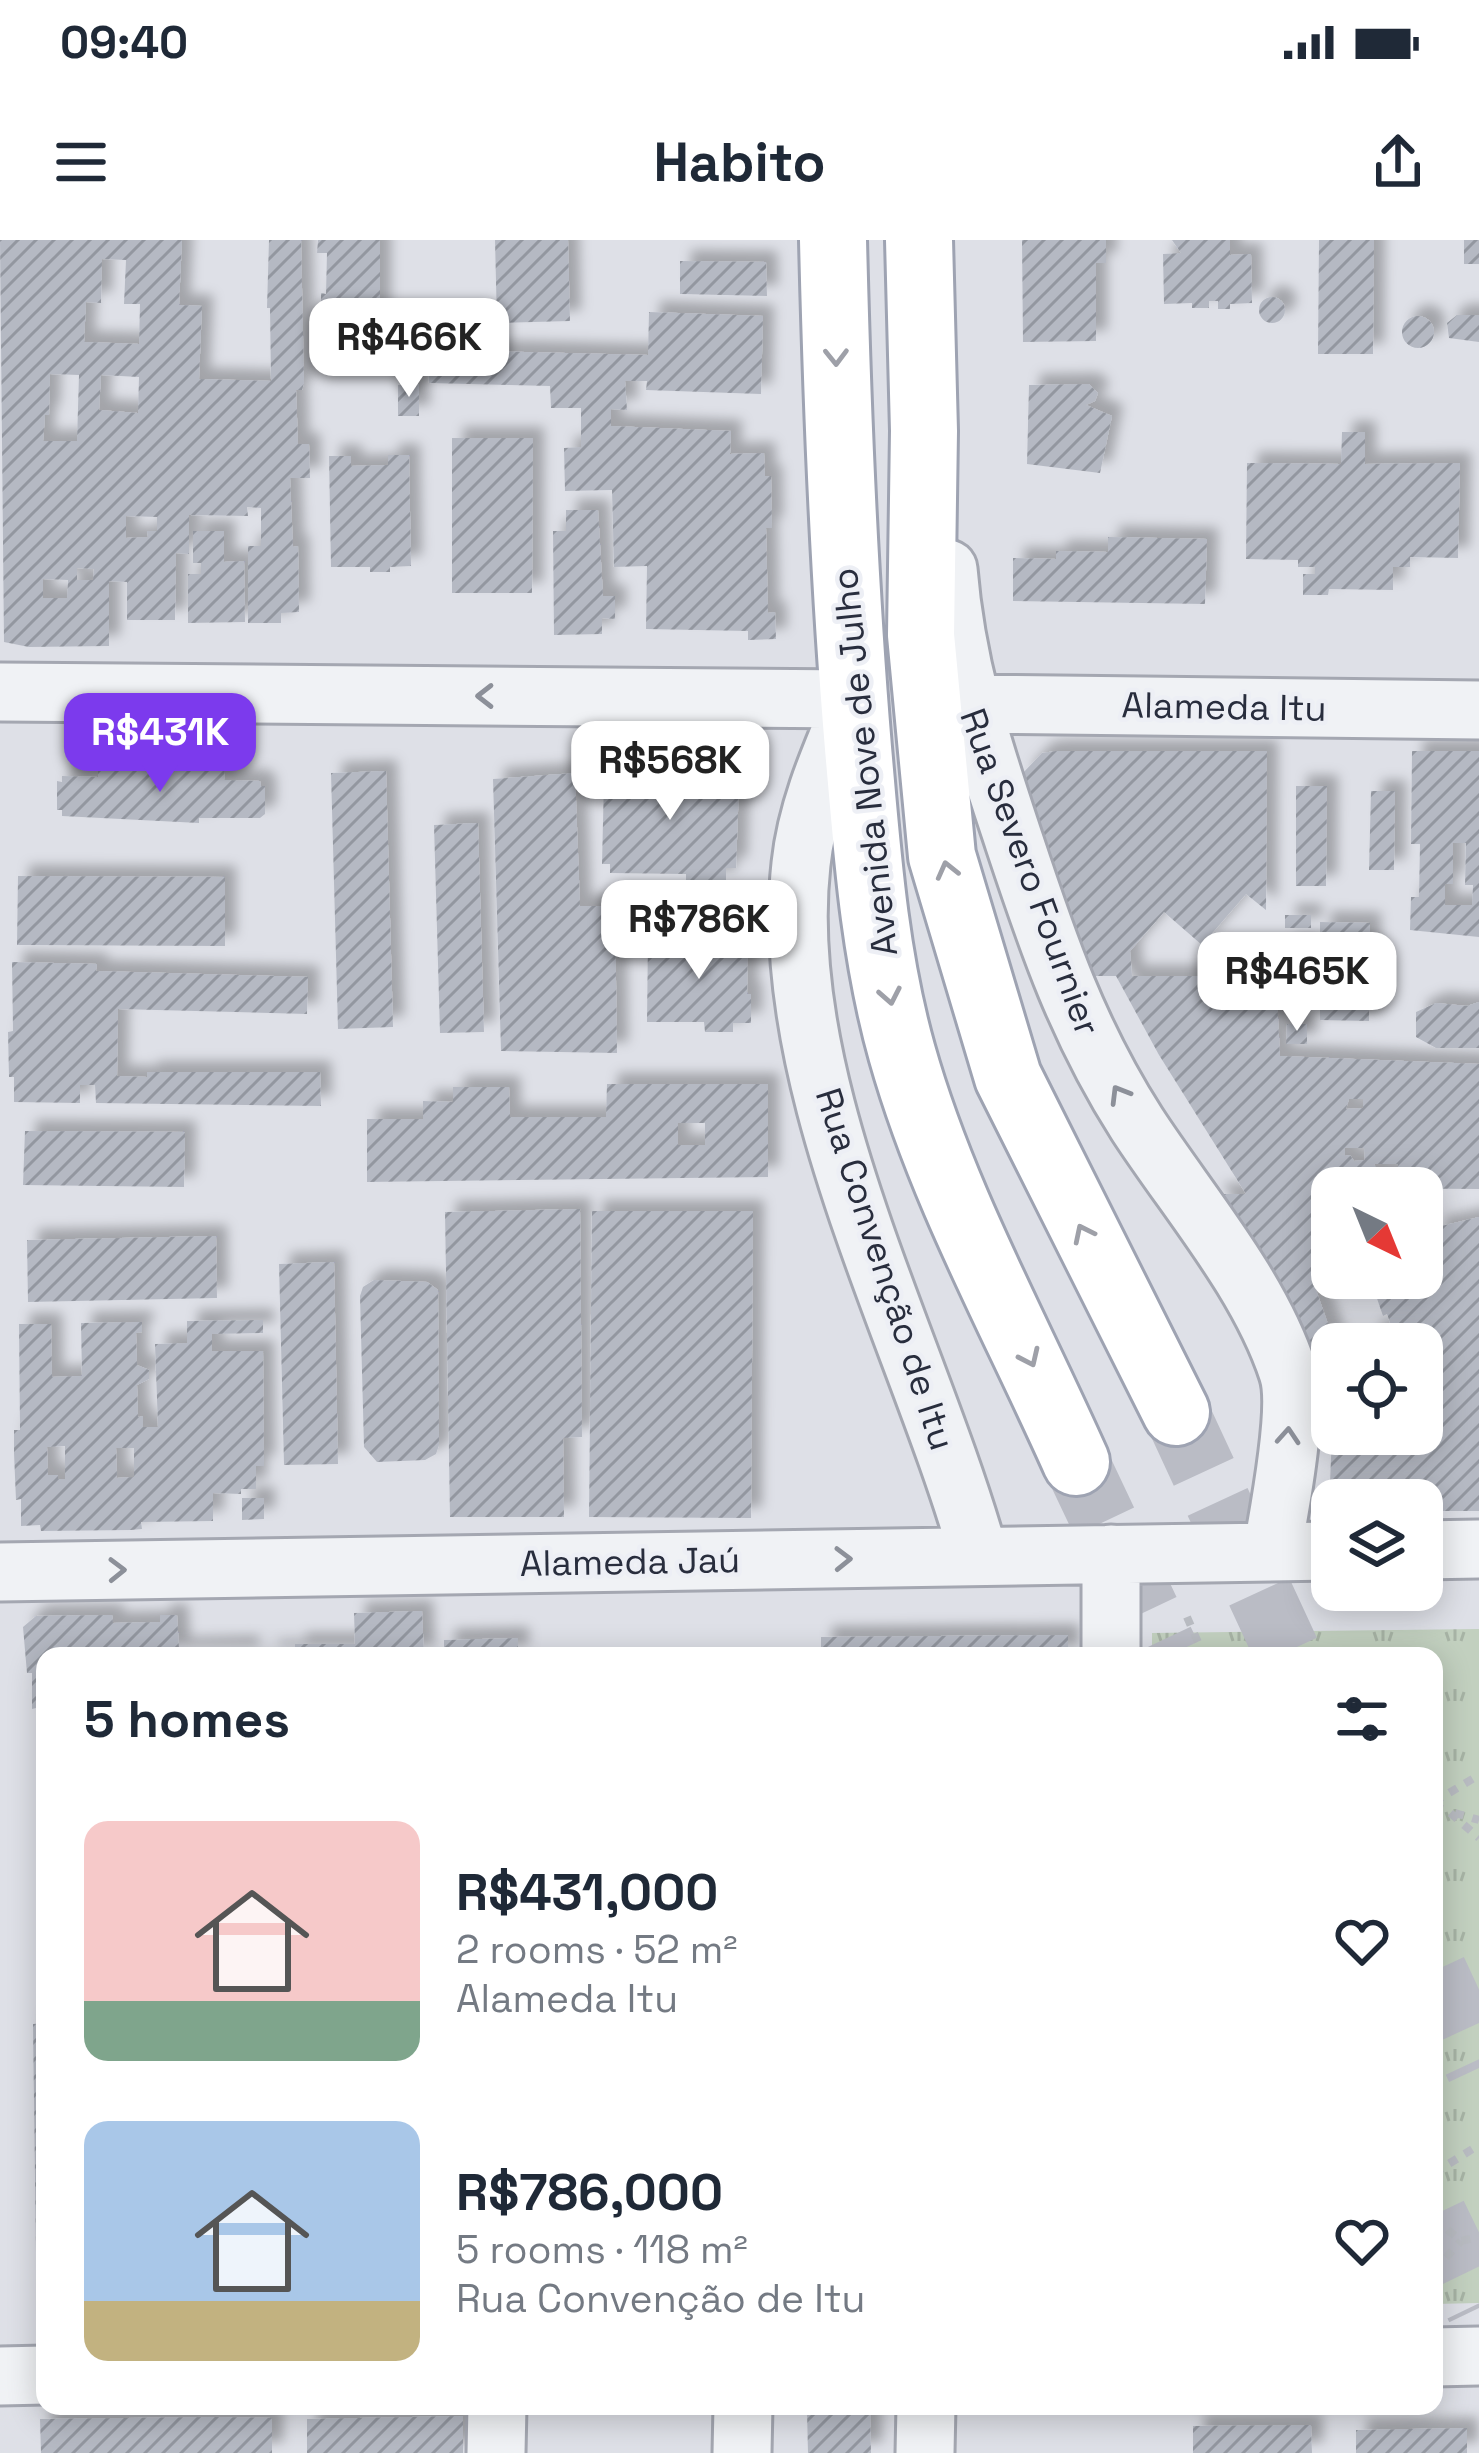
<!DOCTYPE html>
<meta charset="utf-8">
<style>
body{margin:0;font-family:"Space Grotesk",sans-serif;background:#f6f6f7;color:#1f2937;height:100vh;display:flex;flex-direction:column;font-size:45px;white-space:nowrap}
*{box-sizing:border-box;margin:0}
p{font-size:39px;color:#747a83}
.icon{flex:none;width:66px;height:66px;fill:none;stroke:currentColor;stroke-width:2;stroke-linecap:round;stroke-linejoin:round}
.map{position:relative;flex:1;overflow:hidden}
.sheet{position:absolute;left:36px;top:1407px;width:1407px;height:768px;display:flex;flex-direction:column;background:#fff;border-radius:24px;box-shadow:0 6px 30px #0003}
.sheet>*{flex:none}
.needle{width:78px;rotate:137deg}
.tools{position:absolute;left:1311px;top:927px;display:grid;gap:24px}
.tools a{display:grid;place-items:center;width:132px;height:132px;border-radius:24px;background:#fff;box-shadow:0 6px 30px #0003;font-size:60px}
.price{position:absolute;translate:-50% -102px;padding:0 27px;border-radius:24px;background:#fff;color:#222;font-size:39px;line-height:78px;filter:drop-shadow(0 3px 6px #0008)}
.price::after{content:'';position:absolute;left:50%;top:72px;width:36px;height:27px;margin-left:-18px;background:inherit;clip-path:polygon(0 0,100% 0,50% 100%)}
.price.on{background:#7c3aed;color:#fff}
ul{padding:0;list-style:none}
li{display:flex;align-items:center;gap:36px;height:300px;padding:0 48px}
li span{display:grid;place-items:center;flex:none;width:336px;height:240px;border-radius:24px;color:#555}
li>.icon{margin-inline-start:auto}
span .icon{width:144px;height:144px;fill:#fffc;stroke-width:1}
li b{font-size:51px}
h2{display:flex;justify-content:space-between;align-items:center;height:144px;padding:0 48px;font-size:51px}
.status{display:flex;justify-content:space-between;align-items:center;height:84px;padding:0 60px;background:#fff;direction:ltr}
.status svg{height:33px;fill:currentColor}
header{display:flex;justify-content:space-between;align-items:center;height:156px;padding:0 48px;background:#fff;font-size:54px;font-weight:600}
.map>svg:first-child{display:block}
</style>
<div class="status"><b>09:40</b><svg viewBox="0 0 49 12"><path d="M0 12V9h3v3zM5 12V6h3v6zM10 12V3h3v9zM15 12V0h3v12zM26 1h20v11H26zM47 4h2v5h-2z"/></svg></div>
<header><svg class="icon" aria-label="menu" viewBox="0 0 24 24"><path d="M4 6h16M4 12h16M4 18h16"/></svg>Habito<svg class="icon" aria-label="share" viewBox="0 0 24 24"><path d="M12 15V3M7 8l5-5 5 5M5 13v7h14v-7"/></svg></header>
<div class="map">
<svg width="1479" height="2213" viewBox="0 0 1479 2213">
<defs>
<pattern id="park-tufts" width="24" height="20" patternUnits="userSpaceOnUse" patternTransform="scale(3)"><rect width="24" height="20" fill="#c2d0bf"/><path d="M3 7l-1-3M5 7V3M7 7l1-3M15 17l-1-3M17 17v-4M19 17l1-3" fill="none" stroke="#a7b3a5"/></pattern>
<pattern id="building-hatch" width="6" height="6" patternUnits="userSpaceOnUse" patternTransform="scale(3)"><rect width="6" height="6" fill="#b5b9c3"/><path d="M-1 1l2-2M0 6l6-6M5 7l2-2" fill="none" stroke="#9397a0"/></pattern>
<filter id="shadow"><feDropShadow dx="11" dy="-11" stdDeviation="6" flood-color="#0004"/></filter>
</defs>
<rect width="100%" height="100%" fill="#dee0e7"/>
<path fill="url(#park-tufts)" d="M1479 1389V2063L1434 2064V1416H1152V1393Z"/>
<path fill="url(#building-hatch)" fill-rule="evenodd" filter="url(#shadow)" d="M0 0H182L179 65 202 66 199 139 271 141 270 68H267L269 0H301L304 143 302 150H296L298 204H309L310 238H290L293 307 298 306 299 372 281 373V383H248V306H261V268L247 267 248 276 189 275V314L176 313 175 380H127V342L109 341V406L29 407 4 402ZM102 19 126 20 124 64H140L139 104 84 102 86 62 101 63ZM50 134 79 135 77 201H43L45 175H49ZM101 135 139 137 138 173 99 170ZM126 276 157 277V291H147L148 297 126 298ZM77 328 94 329 93 340H77ZM43 339 68 340 67 358H43Z
M318 0H380V92H327V71H321V53L326 54 327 13H317Z
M495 0H568L570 81 497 83Z
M1022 0H1106V23H1096V101L1023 102Z
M1172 0H1230V15L1251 14 1252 63 1230 64V69H1218V61H1209V68H1192V63L1164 64 1163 14 1181 13Z
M1319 0H1374L1373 114H1318Z
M1464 0H1479V24H1464Z
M680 21 766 22 767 56 680 54Z
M1259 70a13 13 0 1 1 26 0a13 13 0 1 1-26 0Z
M649 72 763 76 761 154 646 150 647 141H625L627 170 611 169V186L731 191 730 214 764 213 765 236H771L772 288H766L768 373 775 372 776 399 748 400V391L646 389 647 326 614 327 612 250 565 251 564 208 581 207V168H551L550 146 429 143 428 113H416V84L482 85 483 111 648 115Z
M1457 75H1479V102L1449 98 1447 83Z
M1402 92a16 16 0 1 1 32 0a16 16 0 1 1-32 0Z
M419 144V176H398V145Z
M1089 144 1098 153 1095 161 1086 165 1112 176 1100 233 1027 224 1029 145Z
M1342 192H1365V224L1460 223 1458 318 1410 317V327H1393V350L1329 349 1328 355H1303V334H1315V327H1298V320L1246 319 1247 223 1341 224Z
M452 198H533L532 353H452Z
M388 215H409L411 326 390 327V332H370V327H331L329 216H351V226L388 225Z
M566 270H598L603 356H615V379L602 378V394L554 395 553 291H566Z
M193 291H224V322L244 321 245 382 188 383V334H201V323H193Z
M1108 297 1207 299 1205 364 1013 361V318L1056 319V311L1108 312Z
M1056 511H1267L1266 670 1246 654 1202 705 1164 672 1130 711 1132 736H1266V741L1276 740 1280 816 1479 824V949L1332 948V1037L1314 1044 1335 1104H1332V1161L1306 1099 1212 954H1246L1159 815 1116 736H1082L1022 534 1042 513ZM1349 859H1363V868L1346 869ZM1345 908H1364L1365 920 1354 921 1350 915 1345 916ZM1374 924H1398V930L1378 931Z
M1412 511H1479V697L1410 690 1411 657H1419L1420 604H1411ZM1453 603H1466L1465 645H1473L1472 665H1445V644H1453Z
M98 525 225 527 224 540 260 541 261 546H265V574L260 578H199V583L62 576V570H57V541L62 542V536L98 537Z
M611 527 686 529 728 535 729 543 739 544 736 628H726V641H686V634L610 633V624H602L604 540H610Z
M386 531 393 787 338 789 331 533Z
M575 533 580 666H615L617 813 501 811 493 539Z
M1296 546H1327L1326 646H1296Z
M1371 551H1395L1394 630H1369Z
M478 583 484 792 440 793 434 585Z
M18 636 225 637V706L17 705Z
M1285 675H1311V688H1285Z
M1320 682 1370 683 1369 781 1320 780Z
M648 697 748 698 747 754H751V783H733V792H705L704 782H647Z
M1284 706H1311V720H1285Z
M12 722 97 724 96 731 308 737 307 774 118 769 117 836 147 837V832H320L321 866 96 863 95 845H80V863L14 862V837H9L8 792 13 791Z
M1286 737H1300V769H1287Z
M1479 762V808H1436L1416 797V772L1436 763 1467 766Z
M1287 784H1307V804H1286Z
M607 844H768V937L367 942V879H423V861L453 862V847H509L510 877H606ZM678 883H705V905H678Z
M25 891 185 892 184 947 23 945Z
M580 969 582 1197 563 1198 564 1277H450L445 972Z
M592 971H753L751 1278 589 1277Z
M1479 977V1271H1422V1260H1336L1330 1243 1332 1194H1422V1104H1368L1374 1086 1376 1093 1392 1088 1387 1074 1383 1076 1370 1038H1422V1005L1436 1000 1433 988Z
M216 996 217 1058 28 1062 27 1000Z
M334 1022 338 1224 284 1225 279 1024Z
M374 1040 427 1042 438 1050 439 1205 436 1214 425 1220 377 1222 364 1207 360 1056 363 1047Z
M263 1080V1093L212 1094V1111H263L264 1226H256V1249H241V1254L213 1253V1281L141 1282 142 1289 131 1290 41 1291 40 1285 21 1286V1259L16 1260 14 1213V1190H20L19 1084H51L52 1137 82 1136 81 1083 142 1082V1092L136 1093 137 1125 149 1130V1139L137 1145 138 1177 143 1176V1187H158L155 1104 187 1103V1081ZM65 1206V1239H58V1235H48L47 1207ZM116 1208H134V1237L117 1238Z
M242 1258H264V1279L242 1280Z
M422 1371 424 1416H268V1411H295V1404H355L354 1373Z
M112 1375 113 1383 160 1382V1375H177L179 1409 248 1407V1416H45V1560H38L36 1468 32 1469V1433H27L23 1387 36 1376Z
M1068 1395V1416H821V1397Z
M518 1398V1416H444V1400Z
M45 1783V2089H37L33 1784Z
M870 2170 871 2213H808L807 2171Z
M463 2176V2213H307V2179Z
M214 2177 272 2178V2213H41L40 2179Z
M1311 2185 1312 2213H1193V2186Z
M1467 2188V2213H1356V2190Z"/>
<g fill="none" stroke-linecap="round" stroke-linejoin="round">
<path stroke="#babcc5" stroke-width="66" stroke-dasharray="66 33" stroke-linecap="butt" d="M1176 1172 1289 1416
M1076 1222 1168 1416
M1434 1731 1479 1828
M1434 1975 1479 2068"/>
<g stroke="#a4a7b1" stroke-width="63">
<path id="minor" d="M948 329C956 429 983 507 1014 601 1048 704 1078 792 1137 884 1187 961 1259 1043 1288 1132 1300 1167 1279 1272 1272 1312
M0 452 854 459C832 512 807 566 801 624 776 846 919 1103 979 1316
M969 464 1479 470
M1422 1310 1479 1309
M1111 1314V1416
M0 1332 1332 1311
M1434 2117 1479 2116
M0 2136 45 2135
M496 2213 497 2166
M742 2213 743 2166
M925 2213 926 2166"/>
</g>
<g stroke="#9ea3b2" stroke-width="72">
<path id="major" d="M833 0C837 170 844 339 858 508 867 610 874 714 902 813 942 955 1016 1087 1076 1222
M919 0 924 191 921 395 942 616 1008 837 1176 1172"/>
</g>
<path stroke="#b8bbc1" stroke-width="8" stroke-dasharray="9 9" stroke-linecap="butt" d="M1187 1377 1204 1416
M1434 1562 1479 1535
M1434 1566 1448 1571 1479 1598
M1455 1573 1479 1580
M1434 1933 1479 1905
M1434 1978 1461 2001 1479 1997
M1434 2031 1461 2001"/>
<use href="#minor" stroke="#f0f2f5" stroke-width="57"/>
<use href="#major" stroke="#fff" stroke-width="66"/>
</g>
<defs><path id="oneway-chevron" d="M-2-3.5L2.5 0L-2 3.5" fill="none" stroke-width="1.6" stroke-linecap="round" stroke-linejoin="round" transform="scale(3)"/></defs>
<g stroke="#9ea0a8">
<use href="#oneway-chevron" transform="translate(836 117) rotate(89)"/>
<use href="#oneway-chevron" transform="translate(947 630) rotate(-104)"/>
<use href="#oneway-chevron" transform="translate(890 756) rotate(79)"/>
<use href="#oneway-chevron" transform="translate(1083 993) rotate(-116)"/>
<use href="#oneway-chevron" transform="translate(1030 1118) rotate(65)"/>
</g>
<g stroke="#8c9099">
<use href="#oneway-chevron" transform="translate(485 456) rotate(-180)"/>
<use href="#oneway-chevron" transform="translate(1119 854) rotate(-121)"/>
<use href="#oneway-chevron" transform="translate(1288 1196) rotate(-86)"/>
<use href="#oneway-chevron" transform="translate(843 1319) rotate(-1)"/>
<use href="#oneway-chevron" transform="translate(117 1330) rotate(-1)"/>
</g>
<g text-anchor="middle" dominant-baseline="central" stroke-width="9" stroke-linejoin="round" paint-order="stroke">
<g font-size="36" fill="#282d3d" stroke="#edeff5">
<text transform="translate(1224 467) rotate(1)">Alameda Itu</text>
<text transform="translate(865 522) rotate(-96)">Avenida Nove de Julho</text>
<text transform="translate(1030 632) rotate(70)">Rua Severo Fournier</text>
<text transform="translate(885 1029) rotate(72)">Rua Convenção de Itu</text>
<text transform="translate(630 1322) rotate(-1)">Alameda Jaú</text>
</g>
</g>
</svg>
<div class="tools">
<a><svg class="needle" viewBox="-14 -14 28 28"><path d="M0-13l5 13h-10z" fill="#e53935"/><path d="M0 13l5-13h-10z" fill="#747a83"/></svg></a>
<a><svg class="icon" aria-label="locate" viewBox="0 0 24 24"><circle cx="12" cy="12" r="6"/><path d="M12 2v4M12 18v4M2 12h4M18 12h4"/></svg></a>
<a><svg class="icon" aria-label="layers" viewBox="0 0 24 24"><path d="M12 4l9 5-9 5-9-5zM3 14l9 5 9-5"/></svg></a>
</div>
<b class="price" style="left:409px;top:160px">R$466K</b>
<b class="price on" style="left:160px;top:555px">R$431K</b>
<b class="price" style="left:670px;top:583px">R$568K</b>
<b class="price" style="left:699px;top:742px">R$786K</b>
<b class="price" style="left:1297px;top:794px">R$465K</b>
<section class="sheet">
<h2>5 homes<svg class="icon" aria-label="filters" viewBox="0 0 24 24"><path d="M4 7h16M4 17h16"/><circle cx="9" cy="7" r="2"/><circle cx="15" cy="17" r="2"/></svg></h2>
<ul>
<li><span style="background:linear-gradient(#f6c9c9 75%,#7fa58c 0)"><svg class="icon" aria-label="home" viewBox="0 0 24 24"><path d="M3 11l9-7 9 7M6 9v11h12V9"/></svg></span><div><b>R$431,000</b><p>2 rooms · 52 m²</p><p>Alameda Itu</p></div><svg class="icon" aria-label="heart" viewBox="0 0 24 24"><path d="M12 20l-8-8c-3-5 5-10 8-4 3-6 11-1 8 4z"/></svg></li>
<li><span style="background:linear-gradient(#a9c7e8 75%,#c2b280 0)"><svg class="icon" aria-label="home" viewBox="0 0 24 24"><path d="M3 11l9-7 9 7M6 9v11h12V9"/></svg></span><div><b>R$786,000</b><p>5 rooms · 118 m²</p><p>Rua Convenção de Itu</p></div><svg class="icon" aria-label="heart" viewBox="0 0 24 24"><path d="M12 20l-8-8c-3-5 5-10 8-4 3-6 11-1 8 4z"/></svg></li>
</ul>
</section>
</div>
